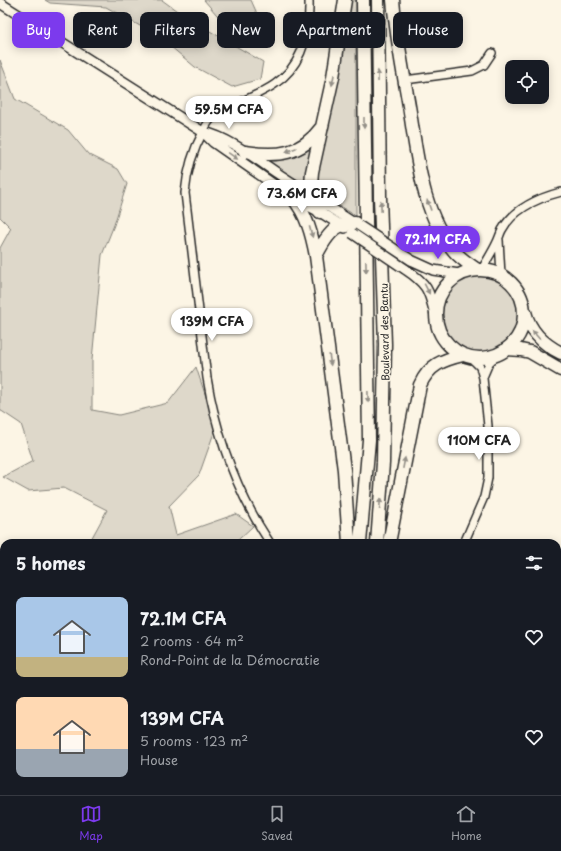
<!DOCTYPE html>
<meta charset="utf-8">
<style>
body{margin:0;font-family:"Playpen Sans",sans-serif;background:#242831;color:#f1f3f6;height:100vh;display:flex;flex-direction:column;font-size:15px;white-space:nowrap}
*{box-sizing:border-box;margin:0}
p{font-size:13px;color:#9ea1a6}
.icon{flex:none;width:22px;height:22px;fill:none;stroke:currentColor;stroke-width:2;stroke-linecap:round;stroke-linejoin:round}
.map{position:relative;flex:1;overflow:hidden}
.drawer{position:absolute;left:0px;top:539px;width:561px;height:256px;display:flex;flex-direction:column;background:#171b24;border-radius:12px 12px 0 0;box-shadow:0 2px 10px #0003}
.drawer>*{flex:none}
.hud{position:absolute;left:12px;top:12px;width:537px;height:36px;display:flex;gap:8px}
.buttons{position:absolute;left:505px;top:60px;display:grid;gap:8px}
.buttons a{display:grid;place-items:center;width:44px;height:44px;border-radius:8px;background:#171b24;box-shadow:0 2px 10px #0003;font-size:20px}
.price{position:absolute;translate:-50% -34px;padding:0 9px;border-radius:14px;background:#fff;color:#222;font-size:13px;line-height:26px;filter:drop-shadow(0 1px 2px #0008)}
.price::after{content:'';position:absolute;left:50%;top:24px;width:12px;height:9px;margin-left:-6px;background:inherit;clip-path:polygon(0 0,100% 0,50% 100%)}
.price.active{background:#7c3aed;color:#fff}
ul{padding:0;list-style:none}
li{display:flex;align-items:center;gap:12px;height:100px;padding:0 16px}
li span{display:grid;place-items:center;flex:none;width:112px;height:80px;border-radius:8px;color:#555}
li>.icon{margin-inline-start:auto}
span .icon{width:48px;height:48px;fill:#fffc;stroke-width:1}
li b{font-size:17px}
h2{display:flex;justify-content:space-between;align-items:center;height:48px;padding:0 16px;font-size:17px}
.chip{padding:0 14px;border-radius:8px;background:#171b24;box-shadow:0 2px 10px #0003;font-size:14px;line-height:36px}
.chip.active{background:#7c3aed;color:#fff}
.tab-bar{display:flex;justify-content:space-around;align-items:center;height:56px;border-top:1px solid #363941;background:#171b24;font-size:11px;color:#9ea1a6}
.tab-bar a{display:grid;justify-items:center;gap:2px}
.tab-bar .active{color:#7c3aed}
.map>svg:first-child{display:block}
</style>
<div class="map">
<svg width="561" height="795" viewBox="0 0 561 795">
<rect width="100%" height="100%" fill="#fcf5e5"/>
<filter id="ink" filterUnits="userSpaceOnUse"><feTurbulence type="fractalNoise" baseFrequency=".025" numOctaves="2"/><feDisplacementMap in="SourceGraphic" scale="8" xChannelSelector="R" yChannelSelector="G"/><feConvolveMatrix kernelMatrix="1 2 1 2 8 2 1 2 1" color-interpolation-filters="sRGB"/></filter>
<g filter="url(#ink)">
<path fill="#ded8ca" stroke="#84827a" d="M45 0H162L184 16 263 62 260 79 232 87 195 67 158 36 106 7 50 3Z
M204 0H251L259 18 223 22Z
M351 0H356V216L320 194 317 188 316 177 345 43Z
M368 0H373L377 235 370 231Z
M0 60 15 99 68 130 88 154 118 169 127 184 114 225 102 255 92 360V410L119 415 168 403 196 367 216 427 199 475 169 506 176 535 236 514 253 526 238 540 232 543H89L107 510 64 488 28 491 3 477 33 461 21 424 0 410V248L11 228 0 217Z
M315 140 307 186 264 159Z
M442 314a38 38 0 1 1 76 0a38 38 0 1 1-76 0Z
M60 791H170L173 794 184 791H264L263 795H60Z"/>
<g fill="none" stroke-linecap="round" stroke-linejoin="round">
<g stroke="#2b2b2b" stroke-width="10">
<path id="minor" d="M405 80 472 71 484 65 492 53
M499 240 501 275
M482 269C487 260 493 251 497 242 499 238 500 234 502 230 514 208 538 198 561 192
M483 377 489 363 497 355
M270 543C237 493 217 438 207 378L185 193C187 171 192 152 203 132 205 128 207 123 211 119 219 111 233 106 243 101 253 96 265 91 275 84 303 65 310 32 309 0
M464 543 484 497 488 478V426L483 378 480 367 470 357
M557 785 561 772
M275 795 276 791
M406 795V791
M554 795 555 791"/>
</g>
<g stroke="#2b2b2b" stroke-width="12">
<path id="tertiary" d="M0 3 203 132 213 142 293 198 320 212 345 228
M203 132C228 137 259 161 280 175 306 192 331 208 357 225
M411 260 433 270 459 274
M405 269C429 285 429 291 436 318"/>
</g>
<g stroke="#2b2b2b" stroke-width="15">
<path id="primary" d="M436 314a44 44 0 1 1 88 0a44 44 0 1 1-88 0Z
M525 312C530 332 543 344 561 353
M506 349 521 350 530 352 561 370"/>
</g>
<g stroke="#2b2b2b" stroke-width="15">
<path id="trunk" d="M393 0C396 35 403 71 409 106 417 153 421 214 455 252 461 259 469 264 476 269
M245 152C277 157 301 155 321 128
M293 198C307 215 312 235 316 256L344 470 349 543
M320 212C313 198 310 189 312 172L333 77 345 0
M316 256C321 246 329 231 340 226 344 224 350 224 355 223
M360 543 369 440 363 0
M377 543 383 463 385 344 380 197 378 0
M389 543 420 385C429 365 442 360 463 355
M330 795 331 791
M344 795 345 791"/>
</g>
<use href="#minor" stroke="#fcf5e5" stroke-width="7"/>
<use href="#tertiary" stroke="#fcf5e5" stroke-width="9"/>
<use href="#primary" stroke="#fcf5e5" stroke-width="12"/>
<use href="#trunk" stroke="#fcf5e5" stroke-width="12"/>
<g stroke="#2b2b2b" stroke-width="12" stroke-linecap="butt">
<path id="tertiary-bridge" d="M358 225 411 260
M352 233 405 269"/>
</g>
<use href="#tertiary-bridge" stroke="#fcf5e5" stroke-width="9"/>
</g>
<defs><path id="oneway-solid" d="M-6-.8H1V-3.2L6.5 0L1 3.2V.8H-6Z"/></defs>
<g fill="#949088">
<use href="#oneway-solid" transform="translate(378 76) rotate(-91)"/>
<use href="#oneway-solid" transform="translate(333 80) rotate(101)"/>
<use href="#oneway-solid" transform="translate(364 123) rotate(90)"/>
<use href="#oneway-solid" transform="translate(291 150) rotate(159)"/>
<use href="#oneway-solid" transform="translate(233 156) rotate(35)"/>
<use href="#oneway-solid" transform="translate(429 205) rotate(-110)"/>
<use href="#oneway-solid" transform="translate(381 206) rotate(-92)"/>
<use href="#oneway-solid" transform="translate(311 232) rotate(74)"/>
<use href="#oneway-solid" transform="translate(366 267) rotate(89)"/>
<use href="#oneway-solid" transform="translate(427 289) rotate(63)"/>
<use href="#oneway-solid" transform="translate(536 335) rotate(-131)"/>
<use href="#oneway-solid" transform="translate(330 360) rotate(82)"/>
<use href="#oneway-solid" transform="translate(368 397) rotate(89)"/>
<use href="#oneway-solid" transform="translate(404 463) rotate(-79)"/>
<use href="#oneway-solid" transform="translate(380 504) rotate(-86)"/>
</g>
</g>
<g text-anchor="middle" dominant-baseline="central" stroke-width="3" stroke-linejoin="round" paint-order="stroke">
<g font-size="10" fill="#2b2b2b" stroke="#fcf5e5">
<text transform="translate(384 332) rotate(-91)">Boulevard des Bantu</text>
</g>
</g>
</svg>
<div class="buttons">
<a><svg class="icon" aria-label="locate" viewBox="0 0 24 24"><circle cx="12" cy="12" r="6"/><path d="M12 2v4M12 18v4M2 12h4M18 12h4"/></svg></a>
</div>
<b class="price" style="left:229px;top:130px">59.5M CFA</b>
<b class="price" style="left:302px;top:214px">73.6M CFA</b>
<b class="price active" style="left:438px;top:260px">72.1M CFA</b>
<b class="price" style="left:212px;top:342px">139M CFA</b>
<b class="price" style="left:479px;top:461px">110M CFA</b>
<div class="hud">
<a class="chip active">Buy</a>
<a class="chip">Rent</a>
<a class="chip">Filters</a>
<a class="chip">New</a>
<a class="chip">Apartment</a>
<a class="chip">House</a>
</div>
<section class="drawer">
<h2>5 homes<svg class="icon" aria-label="filters" viewBox="0 0 24 24"><path d="M4 7h16M4 17h16"/><circle cx="9" cy="7" r="2"/><circle cx="15" cy="17" r="2"/></svg></h2>
<ul>
<li><span style="background:linear-gradient(#a9c7e8 75%,#c2b280 0)"><svg class="icon" aria-label="home" viewBox="0 0 24 24"><path d="M3 11l9-7 9 7M6 9v11h12V9"/></svg></span><div><b>72.1M CFA</b><p>2 rooms · 64 m²</p><p>Rond-Point de la Démocratie</p></div><svg class="icon" aria-label="heart" viewBox="0 0 24 24"><path d="M12 20l-8-8c-3-5 5-10 8-4 3-6 11-1 8 4z"/></svg></li>
<li><span style="background:linear-gradient(#ffd9b3 65%,#9aa5b1 0)"><svg class="icon" aria-label="home" viewBox="0 0 24 24"><path d="M3 11l9-7 9 7M6 9v11h12V9"/></svg></span><div><b>139M CFA</b><p>5 rooms · 123 m²</p><p>House</p></div><svg class="icon" aria-label="heart" viewBox="0 0 24 24"><path d="M12 20l-8-8c-3-5 5-10 8-4 3-6 11-1 8 4z"/></svg></li>
</ul>
</section>
</div>
<nav class="tab-bar">
<a class="active"><svg class="icon" aria-label="map" viewBox="0 0 24 24"><path d="M3 6l6-2 6 2 6-2v14l-6 2-6-2-6 2zM9 4v14M15 6v14"/></svg>Map</a>
<a><svg class="icon" aria-label="saved" viewBox="0 0 24 24"><path d="M7 4h10v16l-5-4-5 4z"/></svg>Saved</a>
<a><svg class="icon" aria-label="home" viewBox="0 0 24 24"><path d="M3 11l9-7 9 7M6 9v11h12V9"/></svg>Home</a>
</nav>
